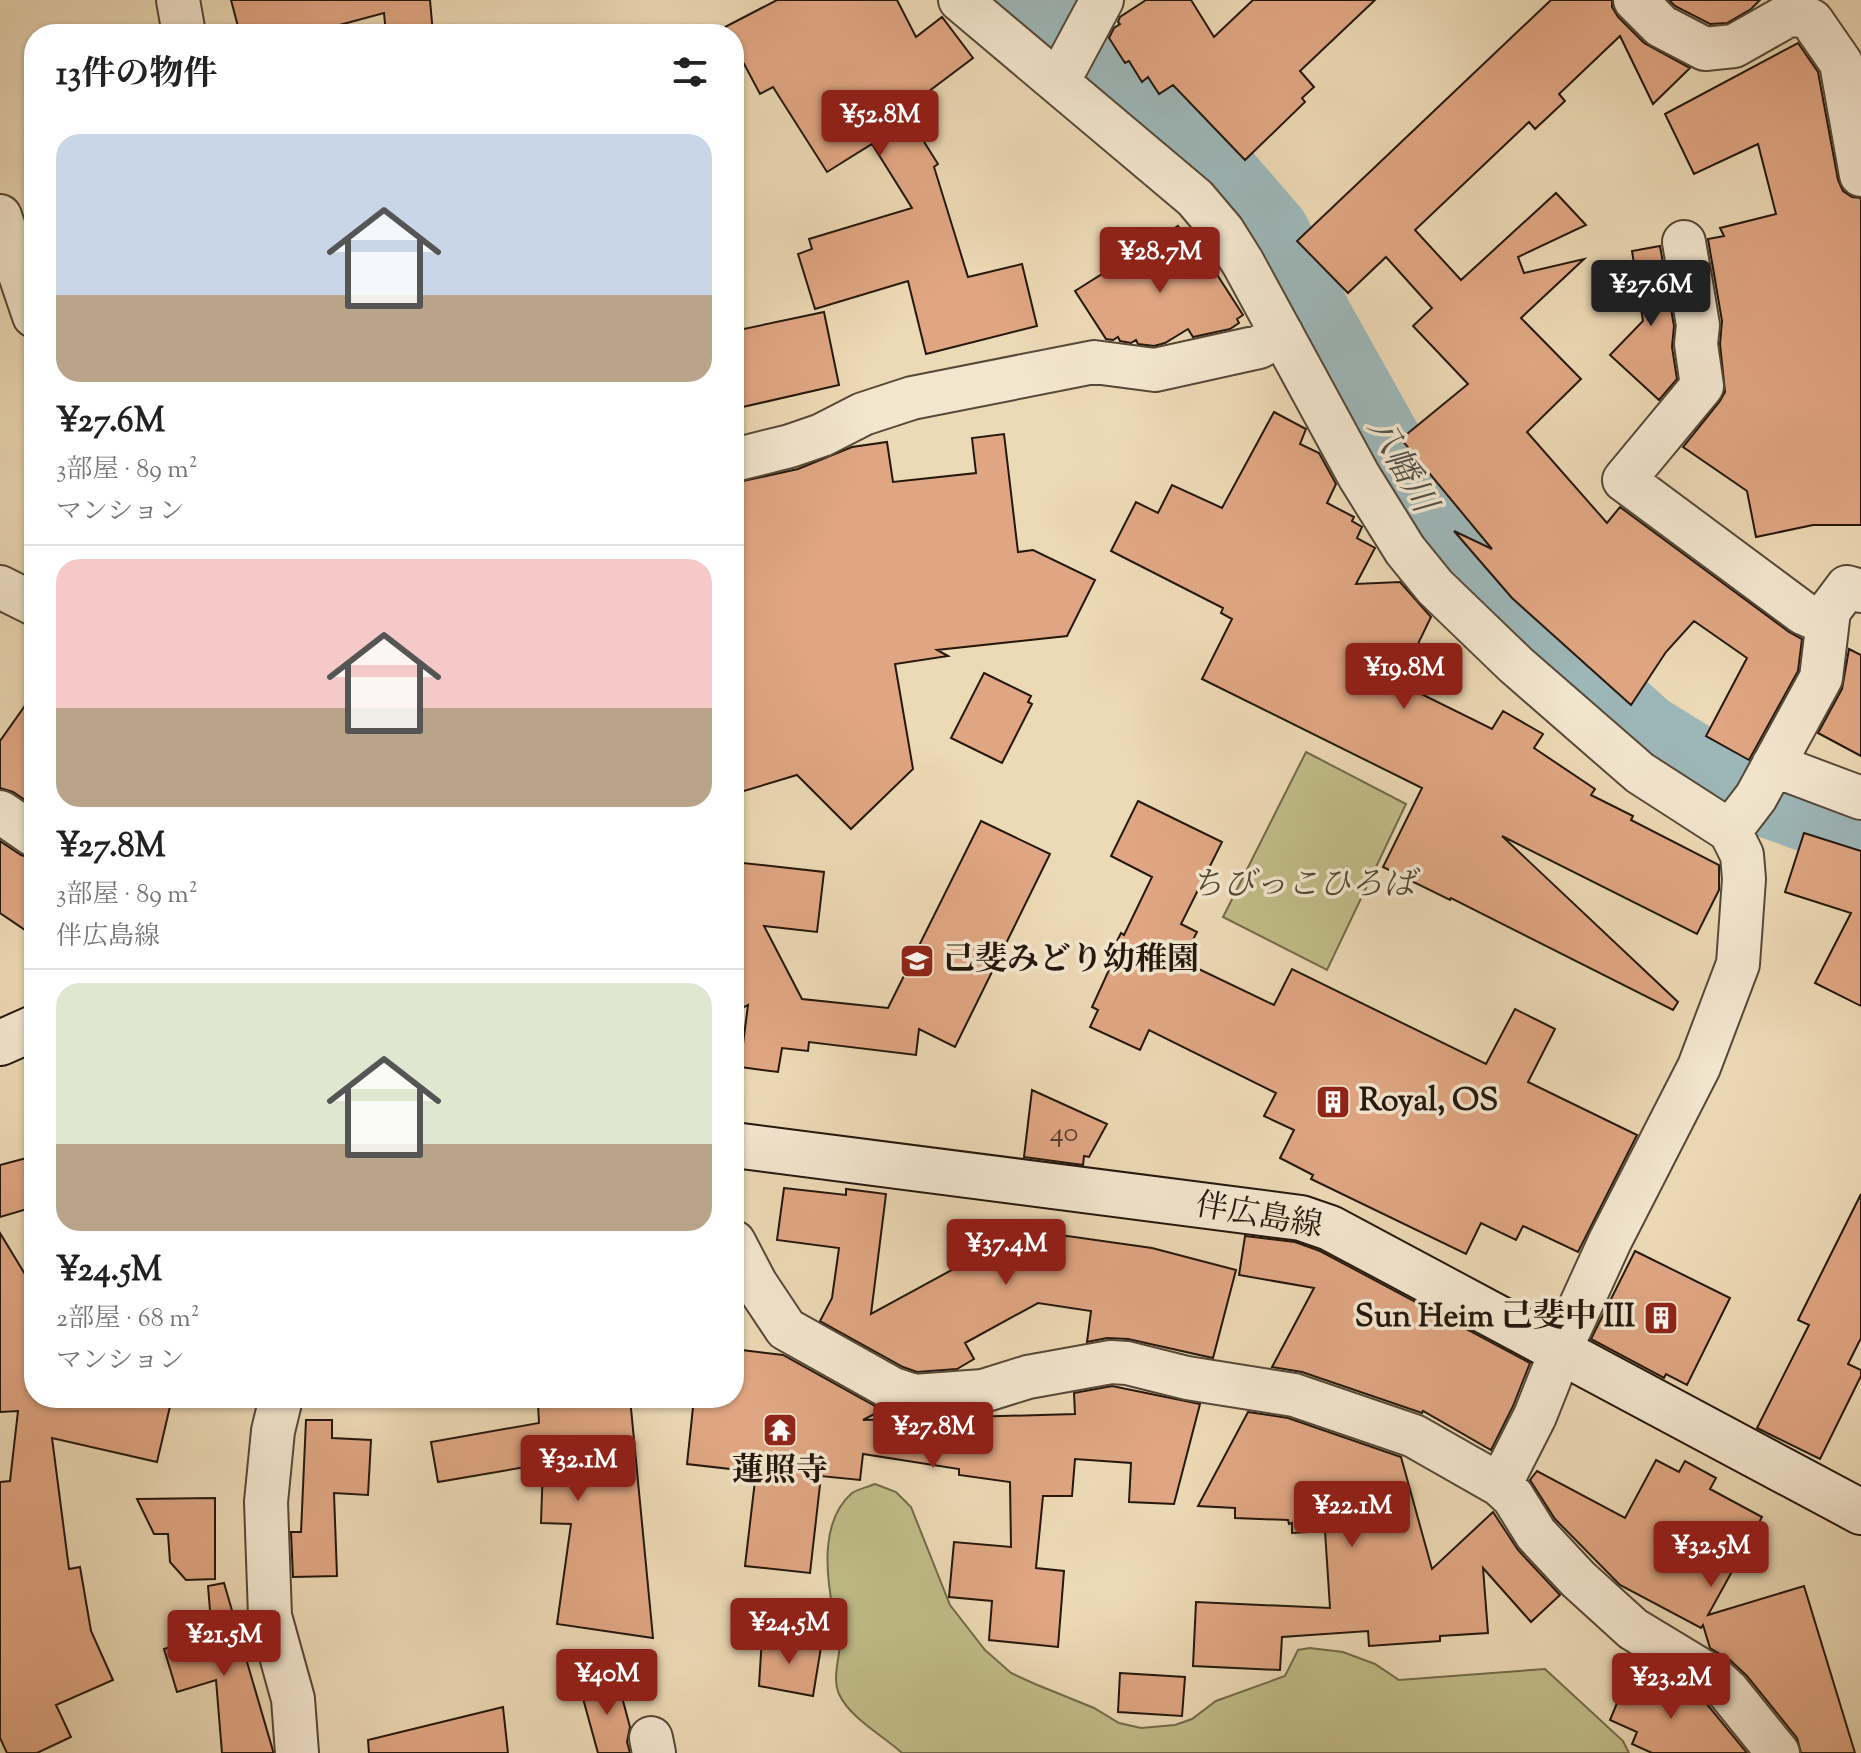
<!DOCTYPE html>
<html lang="ja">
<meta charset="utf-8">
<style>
body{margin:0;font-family:"Sorts Mill Goudy","Noto Serif JP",serif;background:#f6f6f6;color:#222;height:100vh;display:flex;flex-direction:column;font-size:30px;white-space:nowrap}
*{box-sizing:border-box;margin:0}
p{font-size:26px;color:#767676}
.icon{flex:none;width:44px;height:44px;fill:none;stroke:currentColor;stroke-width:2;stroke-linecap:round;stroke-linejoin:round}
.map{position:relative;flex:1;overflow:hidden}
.drawer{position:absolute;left:24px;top:24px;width:720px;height:1384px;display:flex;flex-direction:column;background:#fff;border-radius:32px;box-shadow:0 2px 6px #0004}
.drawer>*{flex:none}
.price{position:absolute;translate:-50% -68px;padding:0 18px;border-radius:8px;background:#8f2418;color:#fff;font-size:26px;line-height:52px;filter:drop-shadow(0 2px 4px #0008)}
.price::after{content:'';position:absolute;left:50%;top:48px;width:24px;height:18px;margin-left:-12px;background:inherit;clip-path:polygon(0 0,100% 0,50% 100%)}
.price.current{background:#222;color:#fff}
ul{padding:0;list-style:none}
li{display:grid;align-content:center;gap:16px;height:424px;padding:0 32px}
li+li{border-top:2px solid #e0e0e0}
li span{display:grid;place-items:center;height:248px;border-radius:24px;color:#555}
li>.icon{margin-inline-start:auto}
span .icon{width:144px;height:144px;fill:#fffc;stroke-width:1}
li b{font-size:34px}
h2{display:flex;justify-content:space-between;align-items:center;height:96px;padding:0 32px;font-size:34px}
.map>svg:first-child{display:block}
</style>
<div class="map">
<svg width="1861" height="1753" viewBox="0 0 1861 1753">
<rect width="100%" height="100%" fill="#ecd9b5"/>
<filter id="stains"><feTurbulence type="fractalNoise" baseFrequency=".0025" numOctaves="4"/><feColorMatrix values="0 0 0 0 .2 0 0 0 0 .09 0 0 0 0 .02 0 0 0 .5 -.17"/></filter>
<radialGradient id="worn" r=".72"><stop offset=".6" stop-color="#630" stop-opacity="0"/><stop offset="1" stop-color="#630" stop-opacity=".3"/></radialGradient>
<path fill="#c0bc88" stroke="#726a4a" stroke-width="2" d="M1306 752 1406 804 1327 970 1223 917Z
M875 1484 896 1492 911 1507 950 1605 985 1650 1011 1673 1035 1684 1094 1708 1119 1723 1141 1728 1175 1725 1192 1719 1216 1701 1285 1676 1298 1650 1310 1648 1343 1652 1375 1664 1399 1680 1545 1669 1623 1741 1629 1753H902C882 1735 850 1718 839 1694 831 1675 842 1654 840 1634 839 1626 835 1618 833 1610 826 1573 820 1521 852 1493 858 1489 868 1487 875 1484Z"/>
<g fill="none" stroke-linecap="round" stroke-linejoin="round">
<path stroke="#9db7b9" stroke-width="78" d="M1027 0 1206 158 1271 233 1313 317 1416 501 1452 551 1496 599 1646 733 1730 785 1861 832"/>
</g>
<path fill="#e0a683" stroke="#24170d" stroke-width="2" d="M231 0H430L433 34H386L384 13 306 34H240Z
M777 0H897L916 37 942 17 973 58 904 110 938 164 934 167 968 277 1022 264 1037 326 926 354 908 281 815 309 798 254 812 249 809 239 912 208 872 144 827 172 773 87 760 94 734 45V34H728L725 27Z
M1146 0H1191L1214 37 1253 0H1375L1300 71 1314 87 1302 98 1305 102 1245 160 1173 85 1159 94 1148 77 1142 82 1129 61 1125 63 1109 38 1114 28 1120 24 1118 22 1120 17Z
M1551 0H1612V7L1618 17 1644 43 1690 68 1653 104 1620 36 1559 94 1565 101 1535 129 1529 122 1415 230 1461 280 1556 193 1586 225 1518 257 1524 273 1584 259 1521 318 1581 379 1527 432 1607 523 1620 507 1789 632 1802 639 1798 671 1749 760 1706 736 1747 658 1694 621 1666 652 1631 705 1512 598 1454 531 1492 549 1401 439 1468 384 1413 326 1432 308 1386 257 1348 293 1297 241Z
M1669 0H1760L1751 9 1727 23 1710 24 1675 6Z
M1798 43 1818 72 1838 180 1843 191 1852 197 1861 198V525H1813L1756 537 1747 491 1683 447 1720 401 1725 392 1720 344 1722 321 1708 239 1724 236 1720 228 1776 214 1758 144 1694 174 1665 114Z
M1178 226 1192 249 1198 245 1243 315 1237 319 1239 323 1230 329 1193 337 1188 329 1165 343 1154 346 1138 344 1136 340 1131 343 1120 341 1118 337 1113 340 1106 339 1075 291Z
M1660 246 1674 326 1672 347 1677 379 1659 400 1610 355 1643 321 1632 251Z
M824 312 839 385 734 409V331Z
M1274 412 1306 429 1300 444 1319 453 1336 484 1327 503 1354 517 1352 521 1362 527 1357 538 1375 548 1356 584 1400 582 1431 617 1399 683 1492 729 1503 711 1543 734 1534 748 1595 789 1591 795 1633 816 1631 820 1719 865V890L1697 934 1502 836 1678 1002 1673 1010 1451 898 1450 900 1383 867 1422 788 1202 679 1232 619 1221 613 1223 608 1111 551 1136 502 1158 513 1172 485 1222 508Z
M1004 434 1018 552 1033 550 1095 580 1067 636 937 650 948 656 895 664 913 769 851 829 797 775 734 794V706L740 704 734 661V483L798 469 852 447 887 442 893 482 976 473 972 438Z
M1849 649 1861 655V756L1818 733 1842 689Z
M984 673 1031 696 1028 702 1032 704 1002 763 951 738Z
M34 693V806L13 792 0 788V741Z
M1138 801 1222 842 1181 924 1197 932 1182 961 1274 1005 1292 969 1486 1064 1515 1009 1555 1029 1528 1082 1637 1135 1578 1252 1523 1226 1516 1240 1481 1223 1466 1254 1311 1179 1313 1175 1280 1158 1294 1130 1264 1116 1276 1093 1149 1030 1140 1050 1090 1027 1098 1010 1092 1007 1109 970 1104 967 1121 933 1124 935 1152 877 1111 856Z
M981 821 1050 854 955 1047 919 1029 916 1055 809 1042 808 1051 782 1048 778 1072 740 1067 748 1005 734 1012V862L824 872 817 932 764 926 802 999 888 1008Z
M1804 833 1861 851V1006L1815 983 1851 913 1785 892Z
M0 841 21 855 34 859V936L0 913Z
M1032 1090 1107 1124 1089 1157 1084 1156 1083 1165 1024 1157Z
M34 1156V1207L0 1217V1165Z
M784 1188 846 1195V1189L886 1194 871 1314 1025 1230 1152 1248 1236 1270 1213 1358 1128 1339 1107 1338 1087 1342 1091 1311 1038 1303 965 1343 974 1359 957 1369 917 1372 903 1367 820 1321 832 1298 839 1248 777 1240Z
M1861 1194V1338L1848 1364 1861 1370V1376L1820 1459 1757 1428 1809 1325 1798 1320Z
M0 1233 34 1289V1398H172L157 1462 52 1438 69 1569 80 1567 91 1631 113 1680 56 1705 71 1737 37 1753H7L0 1738V1482L10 1481 18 1411 0 1412Z
M1245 1236 1295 1242 1320 1251 1530 1363 1513 1406 1491 1450 1423 1411 1422 1413 1302 1372 1272 1367 1314 1288 1239 1275Z
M1635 1251 1730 1298 1687 1385 1666 1374 1664 1378 1591 1339Z
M734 1349 783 1355 882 1410 863 1420 1075 1414 1074 1393 1112 1386 1200 1404 1174 1504 1129 1502 1131 1463 1075 1459 1072 1496H1043L1036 1568 1064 1571 1058 1647 989 1640 992 1601 949 1597 954 1542 1011 1547 1010 1482 959 1475V1469L863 1454 860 1480 821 1476 810 1573 745 1566 756 1472 687 1464 694 1398H734Z
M592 1398H630L653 1638 557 1624 571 1524 541 1523 543 1464 438 1482 431 1442 539 1423 538 1404 593 1403Z
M1248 1412 1288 1418 1401 1457 1432 1569 1493 1512 1518 1550 1560 1595 1531 1622 1483 1568 1488 1633 1440 1636V1641L1369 1646 1368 1631 1282 1637 1280 1670 1193 1666 1196 1602 1330 1608 1325 1531 1292 1533V1523L1289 1524 1288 1520 1235 1518V1508L1198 1506Z
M306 1420H332V1438L371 1440 368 1495 334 1493 337 1576 293 1577 291 1532H301Z
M1656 1460 1679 1472 1685 1461 1716 1478 1710 1489 1762 1517 1708 1615 1804 1586 1855 1753H1801L1797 1738 1747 1676 1730 1660 1710 1648 1703 1625 1701 1628 1620 1585 1555 1519 1530 1480 1537 1471 1625 1518Z
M215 1498V1579L186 1580 170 1562 168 1534H154L137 1499Z
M224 1583 273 1751V1753H222L216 1680 177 1692 164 1649 212 1635 208 1586Z
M762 1637 821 1647 813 1696 759 1686Z
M1120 1673 1185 1677 1182 1716 1118 1712Z
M1629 1674 1661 1688 1663 1684 1706 1703 1747 1753H1652L1632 1744 1637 1732 1610 1720Z
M618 1682 630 1727 627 1742 630 1753H598L579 1684Z
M503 1707 508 1753H369L368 1740Z"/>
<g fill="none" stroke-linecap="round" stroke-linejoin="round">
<g stroke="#564837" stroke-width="46">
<path id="minor" d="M178 0 184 34
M960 0 1195 198 1223 231 1243 263 1359 476 1405 550 1435 587 1516 665 1640 773 1730 831
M1635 0 1661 26 1705 49 1734 46 1787 16 1801 15 1812 21 1841 63 1861 175
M1058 82 1102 0
M0 216 34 316
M1684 242 1698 325 1696 344 1702 386 1624 480 1803 613 1826 623
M734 460 790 446 822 435 863 414 912 398 1094 362 1155 370 1259 347 1282 334
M0 587 34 604
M1773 765 1861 798
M0 812 34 835
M734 1242 756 1284 786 1329 893 1389 914 1396 983 1391 1028 1377 1111 1362 1127 1363 1187 1378 1294 1395 1414 1436 1500 1485 1513 1497 1536 1534 1578 1579 1633 1629 1714 1678 1728 1691 1778 1753
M281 1398 273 1431 266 1502 270 1616 293 1699 297 1753
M1500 1485 1535 1416 1568 1333 1610 1241 1699 1067 1738 964 1744 879 1742 855 1730 831 1756 797 1821 678 1829 611 1847 587 1861 591
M651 1738 654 1753"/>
</g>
<g stroke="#24170d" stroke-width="48">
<path id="secondary" d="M0 1043 34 1028
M734 1145 1301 1218 1330 1228 1861 1512"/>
</g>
<use href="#minor" stroke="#f3e6cf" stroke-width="42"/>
<use href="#secondary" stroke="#f3e6cf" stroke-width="44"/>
</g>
<defs>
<g id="school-square" transform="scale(1.8)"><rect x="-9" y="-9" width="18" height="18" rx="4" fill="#8f2418" stroke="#f3e6cf"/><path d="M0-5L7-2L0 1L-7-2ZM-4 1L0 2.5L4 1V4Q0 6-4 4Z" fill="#fff"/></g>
<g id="building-square" transform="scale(1.8)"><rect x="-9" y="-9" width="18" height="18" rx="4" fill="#8f2418" stroke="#f3e6cf"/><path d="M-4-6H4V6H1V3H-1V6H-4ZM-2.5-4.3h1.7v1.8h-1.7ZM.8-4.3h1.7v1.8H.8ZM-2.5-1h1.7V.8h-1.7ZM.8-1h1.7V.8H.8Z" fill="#fff"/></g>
<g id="temple-square" transform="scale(1.8)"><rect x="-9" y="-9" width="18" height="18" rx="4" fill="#8f2418" stroke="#f3e6cf"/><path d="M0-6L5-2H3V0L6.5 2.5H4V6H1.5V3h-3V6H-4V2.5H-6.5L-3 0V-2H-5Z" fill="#fff"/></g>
</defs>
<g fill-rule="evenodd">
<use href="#school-square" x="917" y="961"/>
<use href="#building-square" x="1333" y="1102"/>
<use href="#building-square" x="1661" y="1318"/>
<use href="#temple-square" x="780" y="1430"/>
</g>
<g text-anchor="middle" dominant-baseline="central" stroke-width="7" stroke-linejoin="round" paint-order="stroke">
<g font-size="28" fill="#533b2a">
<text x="1064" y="1134">40</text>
</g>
<g font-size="32" font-style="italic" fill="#534932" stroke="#f3e6cf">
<text x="1303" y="886">ちびっこひろば</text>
</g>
<g font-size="32" font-weight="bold" fill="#24170d" stroke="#f3e6cf" text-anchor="start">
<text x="943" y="961">己斐みどり幼稚園</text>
<text x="1359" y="1102">Royal, OS</text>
<text x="1635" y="1318" text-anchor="end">Sun Heim 己斐中 III</text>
<text x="780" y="1472" text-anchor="middle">蓮照寺</text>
</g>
<g font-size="32" fill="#24170d" stroke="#f3e6cf">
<text transform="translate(1259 1217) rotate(10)">伴広島線</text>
</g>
<g font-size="34" font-style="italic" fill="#4e4f49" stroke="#f3e6cf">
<text transform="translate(1400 466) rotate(60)">八幡川</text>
</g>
</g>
<rect width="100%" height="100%" filter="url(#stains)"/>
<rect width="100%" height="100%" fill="url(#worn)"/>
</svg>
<b class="price" style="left:880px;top:158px">¥52.8M</b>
<b class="price" style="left:1160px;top:295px">¥28.7M</b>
<b class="price current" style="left:1651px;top:328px">¥27.6M</b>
<b class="price" style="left:1404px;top:711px">¥19.8M</b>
<b class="price" style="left:1006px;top:1287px">¥37.4M</b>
<b class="price" style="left:933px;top:1470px">¥27.8M</b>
<b class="price" style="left:578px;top:1503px">¥32.1M</b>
<b class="price" style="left:1352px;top:1549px">¥22.1M</b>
<b class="price" style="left:1711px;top:1589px">¥32.5M</b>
<b class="price" style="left:789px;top:1666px">¥24.5M</b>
<b class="price" style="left:224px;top:1678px">¥21.5M</b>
<b class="price" style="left:607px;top:1717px">¥40M</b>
<b class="price" style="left:1671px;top:1721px">¥23.2M</b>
<section class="drawer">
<h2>13件の物件<svg class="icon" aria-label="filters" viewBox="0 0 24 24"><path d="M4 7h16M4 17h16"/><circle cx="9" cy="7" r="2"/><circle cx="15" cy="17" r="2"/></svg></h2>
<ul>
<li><span style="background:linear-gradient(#c9d6e8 65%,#b9a48a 0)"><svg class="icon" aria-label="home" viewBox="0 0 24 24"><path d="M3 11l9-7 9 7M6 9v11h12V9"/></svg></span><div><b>¥27.6M</b><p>3部屋 · 89 m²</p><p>マンション</p></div></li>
<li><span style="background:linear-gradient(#f6c9c9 60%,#b9a48a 0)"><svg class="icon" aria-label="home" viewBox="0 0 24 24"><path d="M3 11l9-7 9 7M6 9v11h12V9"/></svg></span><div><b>¥27.8M</b><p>3部屋 · 89 m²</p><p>伴広島線</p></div></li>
<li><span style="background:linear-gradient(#dfe7d0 65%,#b9a48a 0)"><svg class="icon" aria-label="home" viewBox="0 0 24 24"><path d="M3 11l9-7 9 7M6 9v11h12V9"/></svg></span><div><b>¥24.5M</b><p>2部屋 · 68 m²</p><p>マンション</p></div></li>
</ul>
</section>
</div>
